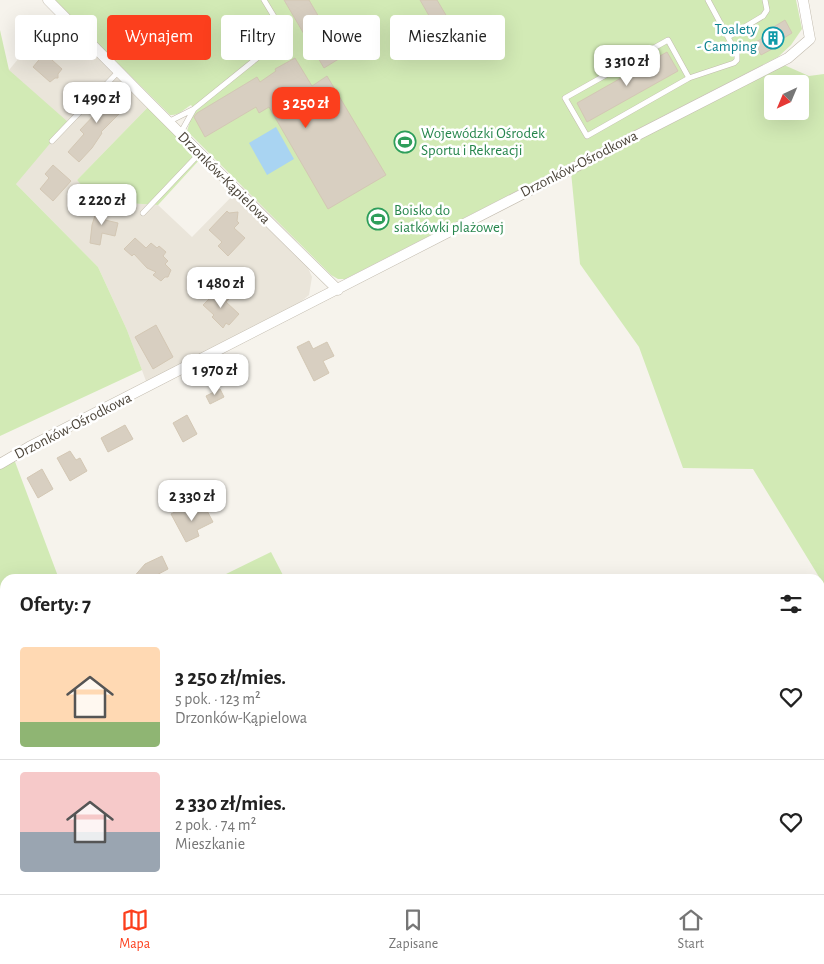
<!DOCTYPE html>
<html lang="pl">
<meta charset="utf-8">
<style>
body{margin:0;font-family:"Alegreya Sans",sans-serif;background:#f6f6f6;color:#222;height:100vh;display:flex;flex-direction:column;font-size:19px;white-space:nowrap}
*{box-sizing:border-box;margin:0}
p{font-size:16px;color:#767676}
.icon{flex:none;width:28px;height:28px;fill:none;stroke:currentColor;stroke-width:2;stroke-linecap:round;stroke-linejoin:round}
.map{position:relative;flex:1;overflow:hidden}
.details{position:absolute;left:0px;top:574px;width:825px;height:321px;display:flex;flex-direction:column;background:#fff;border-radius:15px 15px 0 0;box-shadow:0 5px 20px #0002}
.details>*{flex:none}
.banner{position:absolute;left:15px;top:15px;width:500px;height:45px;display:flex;gap:10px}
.needle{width:32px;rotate:224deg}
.tools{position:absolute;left:764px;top:75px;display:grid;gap:10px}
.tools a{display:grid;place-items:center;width:45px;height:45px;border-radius:5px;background:#fff;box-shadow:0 5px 20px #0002;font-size:25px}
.price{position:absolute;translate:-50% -42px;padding:0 11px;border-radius:10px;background:#fff;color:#222;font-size:16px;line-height:32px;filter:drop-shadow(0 1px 2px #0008)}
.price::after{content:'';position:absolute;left:50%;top:30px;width:15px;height:11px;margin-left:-8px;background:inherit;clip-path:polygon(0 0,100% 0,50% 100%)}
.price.current{background:#fc3f1d;color:#fff}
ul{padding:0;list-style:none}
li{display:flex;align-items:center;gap:15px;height:125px;padding:0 20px}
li+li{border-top:1px solid #e0e0e0}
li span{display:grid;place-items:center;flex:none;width:140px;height:100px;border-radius:5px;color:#555}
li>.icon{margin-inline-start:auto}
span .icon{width:60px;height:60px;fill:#fffc;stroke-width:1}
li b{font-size:21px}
h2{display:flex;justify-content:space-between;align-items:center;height:60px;padding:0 20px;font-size:21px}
.chip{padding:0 18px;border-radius:5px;background:#fff;box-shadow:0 5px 20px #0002;font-size:18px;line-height:45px}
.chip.current{background:#fc3f1d;color:#fff}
.tabs{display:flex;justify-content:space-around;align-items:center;height:70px;border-top:1px solid #e0e0e0;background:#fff;font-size:14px;color:#767676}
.tabs a{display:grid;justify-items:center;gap:2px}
.tabs .current{color:#fc3f1d}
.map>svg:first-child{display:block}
</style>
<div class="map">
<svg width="824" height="894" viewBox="0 0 824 894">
<rect width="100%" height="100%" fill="#f6f3ec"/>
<path fill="#eae5da" d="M62 6 151 104 77 180 95 201 158 205 192 237 242 186 296 240 312 277 309 295 273 325 146 381 127 330 98 267 16 184 9 70Z"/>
<path fill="#d2eab5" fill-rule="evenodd" d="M54 0H796L802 29 791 45 778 57 345 279H338L331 275 187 131 194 109 191 105C184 109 179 116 170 115Z
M0 30 9 70 68 122 16 184 98 267 127 330 142 370 0 436Z
M784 65 809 76 824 74V585L753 469 683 468 639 347 580 264 571 172ZM772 84H800V111H772Z
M151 104 202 157 158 205 95 201 77 180Z
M14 459 59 579H5V627L0 630V467Z
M271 552 285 579H224L226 574Z
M5 782V890H370L373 894H0V786Z
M824 832V894H792L794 890H820V840Z"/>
<path fill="#a9d4f2" d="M276 127 294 159 267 175 249 143Z"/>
<path fill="#d8cfc1" stroke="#d3c7b4" d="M284 0H309L342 57 324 68Z
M420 0H437L456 32 443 40Z
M785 20 792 33 779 41 780 43 774 46V48L761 55 754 43 768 35 766 33 773 30 772 28Z
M48 49 56 57 52 60 62 69 58 74V78H55L50 82 33 67Z
M667 52 678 71 587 122 577 103Z
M295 58 312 86 327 76 386 175 328 209 269 107 259 113 256 107 205 137 194 117 197 113 257 77 260 82 276 71 275 69Z
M108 89 126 107 101 132 102 133 92 148 79 162 68 152 84 134 80 130 99 110 94 104Z
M53 165 71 181 53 201 40 189 49 178 45 174Z
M98 206 108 208 105 220 118 223 115 236 102 233 100 245 90 243 92 225Z
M227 211 229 213 238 212 237 221 239 223 234 228 245 238 228 256 218 246 222 242 209 230Z
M135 238 146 248 151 243 157 248 159 246 166 252 163 256 168 261 165 264 171 270 168 277H165L161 281 153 275 156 272 147 268 134 254 132 256 124 249Z
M219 289 229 299 226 302 239 314 229 325 226 323 223 328 212 317 214 315 203 305Z
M156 325 173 357 153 369 135 337Z
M309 341 313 349 327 342 334 356 323 361 329 373 314 381 297 347Z
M220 389 224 397 210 404 206 396Z
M187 415 197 434 183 442 173 423Z
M125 425 133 439 108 452 101 438Z
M70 451 76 460 80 458 87 471 70 481 57 458Z
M42 469 53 489 38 498 27 478Z
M204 505 213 522 197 530 199 536 186 542 171 514 184 507 188 513Z
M162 556 168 569 149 579H132L145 564Z"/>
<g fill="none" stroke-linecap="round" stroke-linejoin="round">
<g stroke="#c2bbae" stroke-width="6">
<path id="lane" d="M728 37 763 16 767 10 765 0
M689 78 668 40 565 98 587 136 689 78 734 63 737 60V54L708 0
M168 122 194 109 277 42 282 36 281 28 264 0
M180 134 194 109
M52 141 119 71
M143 213 199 154"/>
</g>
<g stroke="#c2bbae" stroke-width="11">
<path id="street" d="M48 0C144 98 240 194 338 290
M0 464 29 447C283 318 535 186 788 58L810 39 803 0"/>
</g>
<use href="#lane" stroke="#fff" stroke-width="5"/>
<use href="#street" stroke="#fff" stroke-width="10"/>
</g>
<defs>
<g id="building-ring" transform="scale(1.125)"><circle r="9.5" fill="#fff" stroke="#0f9aa8" stroke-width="1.5"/><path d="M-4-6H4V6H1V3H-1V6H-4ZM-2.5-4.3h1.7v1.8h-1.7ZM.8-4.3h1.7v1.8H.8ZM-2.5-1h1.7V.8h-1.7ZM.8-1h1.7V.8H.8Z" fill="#0f9aa8"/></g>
<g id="stadium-ring" transform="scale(1.125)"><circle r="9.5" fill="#fff" stroke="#2e9e5b" stroke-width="1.5"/><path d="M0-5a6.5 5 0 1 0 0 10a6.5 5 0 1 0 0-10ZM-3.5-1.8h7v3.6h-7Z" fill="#2e9e5b"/></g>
</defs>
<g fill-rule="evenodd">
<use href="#building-ring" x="773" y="38"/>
<use href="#stadium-ring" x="405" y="142"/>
<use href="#stadium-ring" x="378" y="219"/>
</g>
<g text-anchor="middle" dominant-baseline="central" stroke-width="5" stroke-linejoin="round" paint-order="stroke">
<g font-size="15" fill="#0d838f" stroke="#fff" text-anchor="end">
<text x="757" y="29">Toalety<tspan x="757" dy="17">- Camping</tspan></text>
</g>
<g font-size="15" fill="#27864d" stroke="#fff" text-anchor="start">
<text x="421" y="133">Wojewódzki Ośrodek<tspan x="421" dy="17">Sportu i Rekreacji</tspan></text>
<text x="394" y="210">Boisko do<tspan x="394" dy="17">siatkówki plażowej</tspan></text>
</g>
<g font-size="15" fill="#4b4439" stroke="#fff">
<text transform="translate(579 164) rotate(-27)">Drzonków-Ośrodkowa</text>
<text transform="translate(224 178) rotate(45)">Drzonków-Kąpielowa</text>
<text transform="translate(73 426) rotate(-27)">Drzonków-Ośrodkowa</text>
</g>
</g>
</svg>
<div class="tools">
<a><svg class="needle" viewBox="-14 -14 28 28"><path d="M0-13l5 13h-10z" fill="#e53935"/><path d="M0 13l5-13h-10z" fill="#767676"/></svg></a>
</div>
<b class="price" style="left:627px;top:87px">3 310 zł</b>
<b class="price" style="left:97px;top:124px">1 490 zł</b>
<b class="price current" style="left:306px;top:129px">3 250 zł</b>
<b class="price" style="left:102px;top:226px">2 220 zł</b>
<b class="price" style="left:221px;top:309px">1 480 zł</b>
<b class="price" style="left:215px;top:396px">1 970 zł</b>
<b class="price" style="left:192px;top:522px">2 330 zł</b>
<div class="banner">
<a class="chip">Kupno</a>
<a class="chip current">Wynajem</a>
<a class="chip">Filtry</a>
<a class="chip">Nowe</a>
<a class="chip">Mieszkanie</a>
</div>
<section class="details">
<h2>Oferty: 7<svg class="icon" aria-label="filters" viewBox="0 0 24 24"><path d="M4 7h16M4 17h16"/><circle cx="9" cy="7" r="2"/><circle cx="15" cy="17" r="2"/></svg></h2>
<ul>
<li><span style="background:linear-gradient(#ffd9b3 75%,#8fb573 0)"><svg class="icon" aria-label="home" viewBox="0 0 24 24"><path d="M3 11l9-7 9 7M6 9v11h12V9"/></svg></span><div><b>3 250 zł/mies.</b><p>5 pok. · 123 m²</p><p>Drzonków-Kąpielowa</p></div><svg class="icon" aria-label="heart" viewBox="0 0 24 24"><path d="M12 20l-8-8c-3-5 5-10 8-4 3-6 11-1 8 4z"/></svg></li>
<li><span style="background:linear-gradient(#f6c9c9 60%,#9aa5b1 0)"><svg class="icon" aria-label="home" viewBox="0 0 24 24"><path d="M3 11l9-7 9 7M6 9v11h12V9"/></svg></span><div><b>2 330 zł/mies.</b><p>2 pok. · 74 m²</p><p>Mieszkanie</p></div><svg class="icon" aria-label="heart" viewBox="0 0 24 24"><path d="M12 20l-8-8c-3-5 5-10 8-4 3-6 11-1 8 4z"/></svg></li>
</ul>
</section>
</div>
<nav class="tabs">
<a class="current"><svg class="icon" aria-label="map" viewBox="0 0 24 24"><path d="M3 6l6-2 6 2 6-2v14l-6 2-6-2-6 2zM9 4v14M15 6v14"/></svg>Mapa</a>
<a><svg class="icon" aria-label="saved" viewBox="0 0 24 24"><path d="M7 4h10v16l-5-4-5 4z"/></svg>Zapisane</a>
<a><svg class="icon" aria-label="home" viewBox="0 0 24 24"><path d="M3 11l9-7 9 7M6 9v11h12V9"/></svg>Start</a>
</nav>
